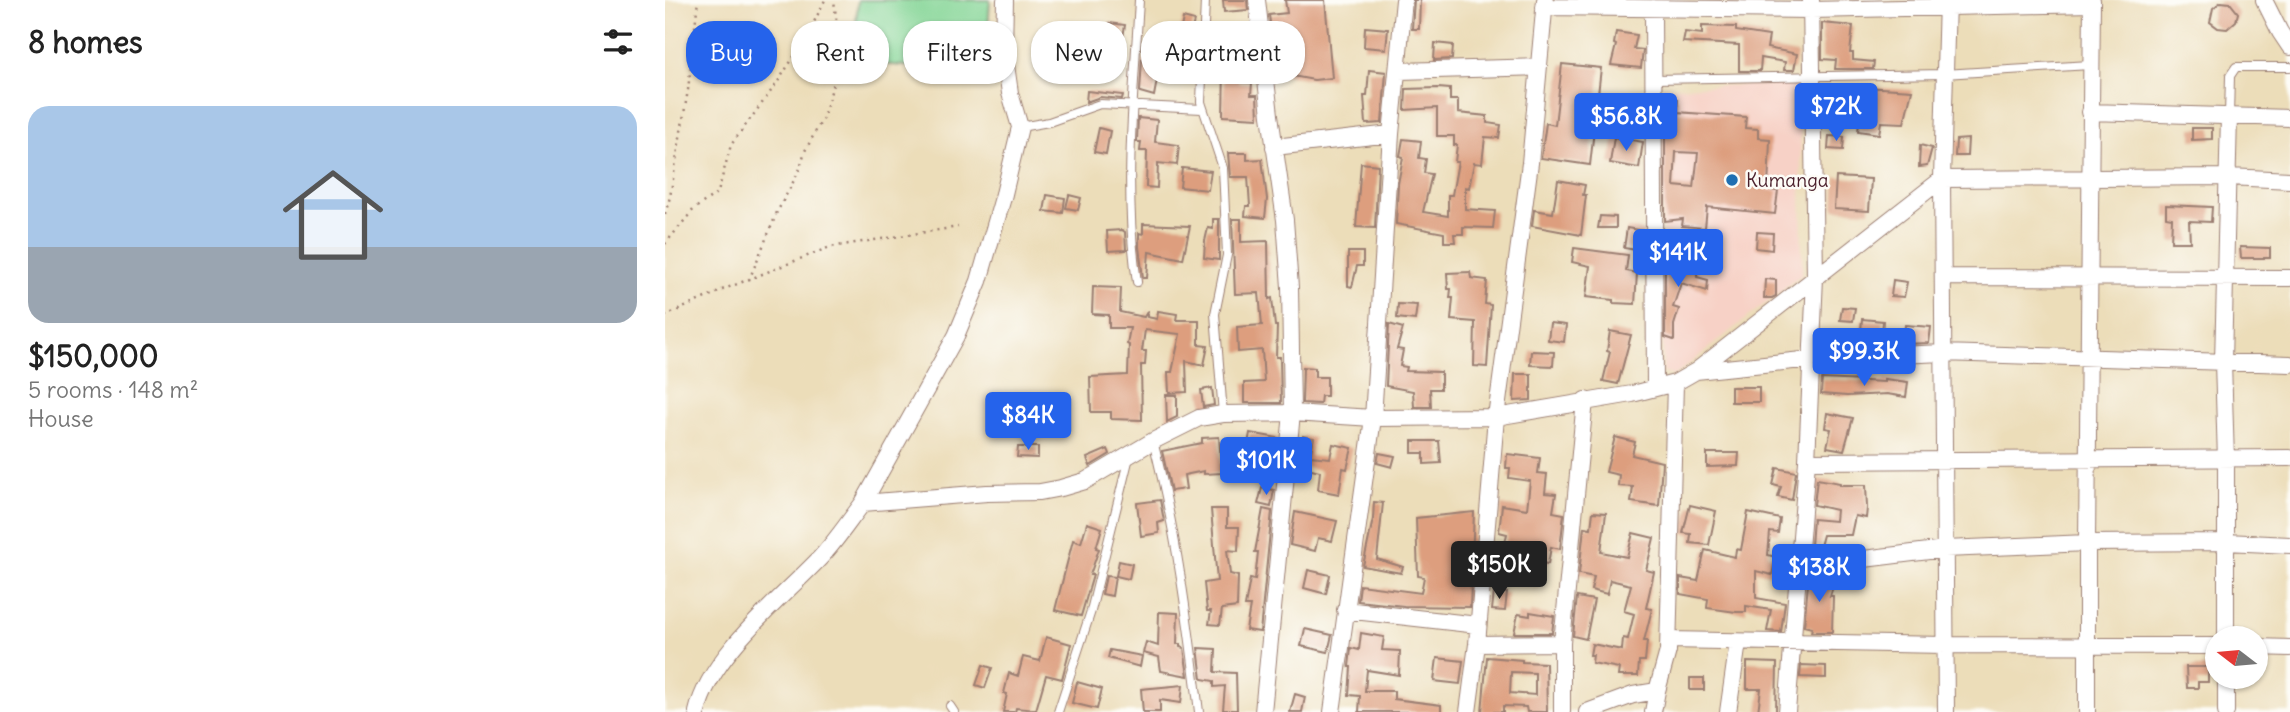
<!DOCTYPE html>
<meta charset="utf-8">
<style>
body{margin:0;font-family:Delius,sans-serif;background:#f2f2f2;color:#222;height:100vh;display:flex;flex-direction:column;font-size:26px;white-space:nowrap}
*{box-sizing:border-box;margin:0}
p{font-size:23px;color:#767676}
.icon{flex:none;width:38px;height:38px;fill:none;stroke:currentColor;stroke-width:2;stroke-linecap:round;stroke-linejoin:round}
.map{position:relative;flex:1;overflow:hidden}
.details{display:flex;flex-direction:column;background:#fff;width:665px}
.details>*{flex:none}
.top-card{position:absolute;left:21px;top:21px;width:665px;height:63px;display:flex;gap:14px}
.needle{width:46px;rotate:286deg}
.controls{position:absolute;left:1540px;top:626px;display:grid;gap:14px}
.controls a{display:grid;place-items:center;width:63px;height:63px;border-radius:50%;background:#fff;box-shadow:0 2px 5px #0004;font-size:35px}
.price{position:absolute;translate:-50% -60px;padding:0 16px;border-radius:7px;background:#2563eb;color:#fff;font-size:23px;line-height:46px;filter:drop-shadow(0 2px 4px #0008)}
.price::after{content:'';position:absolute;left:50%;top:42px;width:21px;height:16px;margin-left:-10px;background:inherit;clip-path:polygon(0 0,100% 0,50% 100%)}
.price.current{background:#222;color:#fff}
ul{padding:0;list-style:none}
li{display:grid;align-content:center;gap:14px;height:371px;padding:0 28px}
li span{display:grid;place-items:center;height:217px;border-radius:21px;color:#555}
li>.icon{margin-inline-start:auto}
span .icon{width:126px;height:126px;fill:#fffc;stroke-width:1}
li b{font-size:30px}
h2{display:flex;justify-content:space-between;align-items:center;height:84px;padding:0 28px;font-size:30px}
.tag{padding:0 24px;border-radius:28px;background:#fff;box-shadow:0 2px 5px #0004;font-size:24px;line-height:63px}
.tag.current{background:#2563eb;color:#fff}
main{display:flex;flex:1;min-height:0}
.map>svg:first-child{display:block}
</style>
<main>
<section class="details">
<h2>8 homes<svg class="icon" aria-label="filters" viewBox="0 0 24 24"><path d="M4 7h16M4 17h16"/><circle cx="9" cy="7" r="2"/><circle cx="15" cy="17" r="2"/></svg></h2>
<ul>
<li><span style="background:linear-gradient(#a9c7e8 65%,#9aa5b1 0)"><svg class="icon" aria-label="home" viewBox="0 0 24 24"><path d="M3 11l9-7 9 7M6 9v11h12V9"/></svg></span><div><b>$150,000</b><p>5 rooms · 148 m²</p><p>House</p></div></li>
</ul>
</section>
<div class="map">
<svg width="1625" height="712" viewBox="0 0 1625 712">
<rect width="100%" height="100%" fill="#fdfcf7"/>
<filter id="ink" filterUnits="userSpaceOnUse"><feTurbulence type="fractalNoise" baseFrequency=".0143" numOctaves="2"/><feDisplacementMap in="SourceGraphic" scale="14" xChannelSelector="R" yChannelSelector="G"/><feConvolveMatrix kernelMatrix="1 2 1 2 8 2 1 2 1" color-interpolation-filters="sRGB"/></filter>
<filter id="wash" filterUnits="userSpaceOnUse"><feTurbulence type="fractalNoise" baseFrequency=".00686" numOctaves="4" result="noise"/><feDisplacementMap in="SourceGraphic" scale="28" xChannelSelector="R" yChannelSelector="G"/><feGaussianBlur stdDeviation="1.57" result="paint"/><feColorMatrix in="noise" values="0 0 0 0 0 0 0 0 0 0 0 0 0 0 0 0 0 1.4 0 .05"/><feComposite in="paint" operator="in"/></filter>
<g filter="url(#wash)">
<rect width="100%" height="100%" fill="#ecddb9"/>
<path fill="#f7d1c6" d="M1135 84 1137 274 1009 376 998 372 997 87Z"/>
<path fill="#84d596" stroke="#677a60" stroke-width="2" d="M193 0H325L320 72 188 62Z"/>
<g id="blocks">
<path fill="#dd9e7e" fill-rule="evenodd" d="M558 0H582L583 10 559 12Z
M620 0H660L667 78 649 80 611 73 610 64 626 63V28L606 30 604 15 622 13Z
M749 0H755L754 29H747Z
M1556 2 1565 3 1573 13 1571 21 1562 29 1553 28 1545 22 1548 8Z
M518 18 529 21 524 40 514 38Z
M445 23 460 25 457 43 459 65 446 66 443 40Z
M1157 23 1188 26 1185 53H1188V60L1209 62 1208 69H1170L1171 60 1157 59Z
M1037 26 1071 27V31L1104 36 1102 48 1132 54 1129 70H1119L1120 62 1096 58 1095 71H1074V45L1018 42 1020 32 1037 34Z
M700 27 723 29 721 49 699 47Z
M951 32 972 35 969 49 978 50 976 68 946 65 951 45 949 44Z
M566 34H585L587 46 545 48V35Z
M770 43 788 45 787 59 769 60Z
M397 49 416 50 415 65 396 64Z
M477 59 500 62 498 81 492 80 489 96 475 92Z
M897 64 936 68 925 165 876 158 881 123 890 125Z
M559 68H574L573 82 587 83 586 95H592L593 118 558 116Z
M704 70 721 72 717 123 701 124 699 96H702Z
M1199 87 1247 90 1239 123 1216 122 1214 134 1193 131Z
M773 88 785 89V100H793V113L822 116V123L836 125 834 138 820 137 817 164 809 163 804 188 800 187V209L830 211 828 228 798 227V234H789L790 242H779V233L731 224 733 184 738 157 735 156 738 139 756 141 754 158 761 159 759 173 767 174 758 212 783 216V195H787L793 162H790L792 145H789V136H772V108L740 110 741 89Z
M422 91 458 95 457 99 435 97 421 102Z
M1000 99H1013L1012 112 1081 117 1080 128 1093 129V138L1105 139 1103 190 1113 191 1110 214 1042 207 1040 228 1017 226 1018 219 1000 221ZM1011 152 1033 153 1029 188 1009 186Z
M473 118 492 120 490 142 514 145 512 165 493 163 492 188 481 187 482 151H475L476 142H472Z
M434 128 445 131 441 154 429 152Z
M1527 128H1547V139L1527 140Z
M1164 136 1179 137 1178 150 1163 149Z
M949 137 978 142 974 168 945 163Z
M1303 139 1302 156H1290L1291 140Z
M1255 145 1267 148 1262 166 1254 167Z
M563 153H582V160L597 159 602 199 600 218 580 216 581 206H585L583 177H565Z
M696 163 713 165 710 228 691 227Z
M517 168 546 171 543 190 515 187Z
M1171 177 1206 179 1204 211 1169 209Z
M893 180 920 185 918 195H921L916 235 867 226 869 210 888 213Z
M382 195 400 198 398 213 379 211Z
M404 195 416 198 413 210 401 208Z
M1501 205 1547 207 1546 222 1524 221 1525 242H1506L1507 218 1501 217Z
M935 216 951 217V228H933Z
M548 219H554V260L539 258 540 241 543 228 548 229Z
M567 219H576V242L603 241 604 299 607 298 610 326H612L611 357H615L616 403H579V383L599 382 597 350 573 352 572 327 597 325 594 293 570 294Z
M478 224 525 226 518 259 484 252 482 278H478L474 247V233L478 234Z
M962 228 979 231 977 251 959 248Z
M457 230 460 232 461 250 443 251 442 231Z
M1092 232 1108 233 1107 250 1091 248Z
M1575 247 1605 248V258H1576Z
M909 248 963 255 961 271 972 273 970 304 948 303V300L921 297 925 266 907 262Z
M683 252H698V266H692L687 287 683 286Z
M1000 260H1010L1032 268V277L1043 280 1042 291 1016 283 1008 307 1014 309 1009 325V340L1000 337Z
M805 272 806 278 822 280 820 304 826 305 822 367 809 366 810 322 786 320 788 298H785L786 289H783L782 273Z
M1100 279 1111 280V296L1107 298H1099Z
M1228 280 1242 282 1239 297 1226 296Z
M428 287 456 288 455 312 479 317 483 310 482 317 492 319 493 311 512 314 511 320H534V345L543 346 539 365 521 361 522 392 504 393 503 372H507L515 334 480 330 477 351H481L480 365H476L477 420 446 419V412H426L425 377 463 375 464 345 462 344 465 328H444V315L427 314Z
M733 304 752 305 750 320 732 318Z
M1177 307 1190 308 1188 321 1175 320Z
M1197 319 1218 321 1216 345 1170 347 1169 344 1195 343Z
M885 323 901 325 899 342 883 340Z
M724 324 738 328 732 349 738 350 735 366 742 367 741 371 776 372V389H765L766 407H749L748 391 721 386Z
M1240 325 1266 327 1264 343 1238 344Z
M945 331 966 335 953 384 938 381 945 352 942 351Z
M866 351 889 352 888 366 865 365Z
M638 367 650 368V377H662V396H656L655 404 637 403Z
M850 374H866V400L849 401Z
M1157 379 1219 382V379L1243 382 1241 397 1222 394 1182 396 1156 394Z
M1066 387H1094V402H1066Z
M547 388 549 405 538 407 536 390Z
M501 395H512V417L502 422Z
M1162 413 1188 418 1179 450 1162 447 1166 429 1160 428Z
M585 433 613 438 610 454 582 449Z
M638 436 649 438 645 456 665 458 668 444 687 448 682 469 678 468 674 494 653 490 655 471 634 466Z
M554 437 557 473 539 474V471L519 475 521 489 506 491 497 451 537 443V438Z
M950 437 970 442 967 455 997 462 994 506 966 502 968 487 953 486 954 475 941 472Z
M747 441H774L776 463 759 464V453H747Z
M353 447H373V458L352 457Z
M443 449 445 454 425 466 422 458Z
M714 453 730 456 727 467 712 463Z
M1042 453H1074L1073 466 1042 467Z
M842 454 875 458 873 473 882 474 880 493 891 494 888 512 899 514 895 549 886 547 883 564 876 563 873 586 842 581 846 548 839 547 842 534 834 532 837 505 862 509 865 481 844 478 845 468H841Z
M1112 468 1131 472 1127 500 1113 497 1116 487 1108 485Z
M1152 479 1175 483V485H1201L1202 508 1201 518 1190 516 1186 535H1158L1155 546H1146L1148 519 1170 521 1171 510 1149 505Z
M597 488 609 490 606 507 593 504Z
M495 500 499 521 493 523 494 533 476 536 472 503Z
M709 502 718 503 712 559 738 567 736 573 698 566 708 519Z
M1025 505 1051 511 1044 545 1025 543 1026 534 1018 533Z
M546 509H562V527H574L573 551 562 550 565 574 573 576 572 607 557 609 555 625 544 624 546 611H542L539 583 552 581Z
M598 509 607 511 595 632 581 630 585 606H580L585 579 590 580 593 552H590Z
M630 512 672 521 667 541 653 538 650 551 625 545Z
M809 512 805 607 739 606 693 601 695 585 756 593 759 577 753 576 751 518Z
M928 512 941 513 936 552 962 557 968 533 989 538 981 570 989 572 981 608 987 609 979 641H982L980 661H974L973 676H953L954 668 927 663 928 655H925L927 644 957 650 958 638 963 639 969 614 959 611 966 585 945 580 942 594 926 590 929 577 914 574 919 527 926 528Z
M1083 512 1115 519 1113 533 1105 532 1103 555 1111 557 1107 575 1091 571V598L1120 603 1116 632 1102 631 1106 610 1081 606V612H1071L1042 608 1043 599 1015 594V578L1033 581 1040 550 1070 557 1071 549 1076 550Z
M422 523 437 528 431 548 434 549 425 575H428L416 616 390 610 408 540 416 543Z
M454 561 467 564 464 579 451 576Z
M643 570 665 575 661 594 639 588Z
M1144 574 1170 580 1165 596H1168L1167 632H1146L1147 628 1139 626Z
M441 576 450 577 447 596 437 594Z
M829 592 842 593 840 611 827 610Z
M912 597 929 600 921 639 908 636Z
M494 612 513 613 512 644H515V647L519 648 523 676 496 671 494 657 478 653 481 642 493 646Z
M865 612 889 616 887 633H849L853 614 865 616Z
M640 629 667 635 663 652 636 646Z
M696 633 719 637 717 650 735 651 734 675 702 670 700 691H729V699L776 705V712H694L695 696 684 695 686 667H684L686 648 694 650Z
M381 637 406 644 397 679 381 675 371 710 351 708 350 712H338L342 694 339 693 344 673 353 676 358 657 375 661Z
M533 648 551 649 550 672 571 673 572 710H558L560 686 549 687V681L537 679Z
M445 650 477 656 475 667 443 658Z
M822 657 857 660V662L881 663 882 712H862L861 707 838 706V712H817ZM846 672 870 673V695L845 693Z
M772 658 798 661 795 684 769 681Z
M1082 662 1112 663 1111 712H1093L1096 689H1082Z
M318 665 327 668 320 688 311 685Z
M1136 665 1161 666V678L1135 677Z
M1521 667H1543V682H1533V688H1522Z
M1025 678H1039V690H1025Z
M412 682 437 689 432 709 407 703Z
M518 685 516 703 495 700V712H478L476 689Z
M630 694 640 697 637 712H625Z"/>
</g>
</g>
<g filter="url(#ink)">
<use href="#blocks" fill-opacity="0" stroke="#9b7e72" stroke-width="2"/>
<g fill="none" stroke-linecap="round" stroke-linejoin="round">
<g stroke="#9b7e72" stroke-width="10">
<path id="service" d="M540 0 536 102 558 168 562 255 550 314 558 414
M989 79 1279 74 1425 65
M1564 116 1565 76 1571 67H1625
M355 127 384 122 435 104 537 109
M472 282C458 192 469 91 474 0
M488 441C511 530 523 621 534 712
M285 706 289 712
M393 712 426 611 464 457"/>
</g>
<g stroke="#9b7e72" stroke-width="18">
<path id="minor" d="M592 0 605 115 620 220 625 287 627 413 598 712
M1599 0 1615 32 1625 47
M879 7 1146 10 1427 4
M988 8 990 388
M734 71 874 67
M1425 112 1625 118
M609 147 726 134
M1278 277 1625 278
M1031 371 1147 359 1278 353 1625 364
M1142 461 1625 458
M198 503 291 336 314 281 339 194 355 127 345 93 339 51 340 0
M1134 556 1199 559 1280 549 1422 543 1561 542 1625 545
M680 610 813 625
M1561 639V460L1558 362 1564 116
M1004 640 1280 645 1552 646
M812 644 897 643
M1591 647 1625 648
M1561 677V712
M32 712C45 655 116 599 155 558 171 541 184 521 198 503L322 493 375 492 396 488 420 481 488 441 534 418 558 414 627 413 708 418 831 417 967 394 1010 383 1031 371 1277 179 1564 177 1625 180
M667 712 708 418 726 134 739 0
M803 712 812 644 831 417 865 163 880 0
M897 712V643L920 400
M922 712 968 695 992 691 1003 651 1010 383
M988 712 992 691
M1063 712 1073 642
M1122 712 1142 461 1150 277 1146 0
M1281 712 1277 179 1282 0
M1422 712V543L1427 0"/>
</g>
<path stroke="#9b7e72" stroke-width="2.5" stroke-dasharray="2 5" stroke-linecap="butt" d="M0 214 5 197 23 90 33 0
M111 214 134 171 140 151 158 118 168 85 177 70 169 0
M0 244 29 209 53 192 66 145 112 83 141 38 160 0
M84 280 111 215
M57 290 165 247 293 227
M0 316 58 290"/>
<use href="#service" stroke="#fff" stroke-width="8"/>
<use href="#minor" stroke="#fff" stroke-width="16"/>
</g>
</g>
<circle fill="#1f6fb2" stroke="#fdfcf7" stroke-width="2.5" cx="1067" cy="180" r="7"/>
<g text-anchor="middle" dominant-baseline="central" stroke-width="5" stroke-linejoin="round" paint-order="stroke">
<g font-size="19" fill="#4a1f2b" stroke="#fdfcf7" text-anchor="start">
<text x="1081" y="180">Kumanga</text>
</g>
</g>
</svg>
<div class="controls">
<a><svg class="needle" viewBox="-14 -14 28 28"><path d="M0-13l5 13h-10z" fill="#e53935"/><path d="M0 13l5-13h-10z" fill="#767676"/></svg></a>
</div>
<b class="price" style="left:1171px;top:143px">$72K</b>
<b class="price" style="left:961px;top:153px">$56.8K</b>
<b class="price" style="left:1013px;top:289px">$141K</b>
<b class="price" style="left:1199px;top:388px">$99.3K</b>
<b class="price" style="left:363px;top:452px">$84K</b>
<b class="price" style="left:601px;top:497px">$101K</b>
<b class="price current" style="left:834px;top:601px">$150K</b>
<b class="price" style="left:1154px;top:604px">$138K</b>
<div class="top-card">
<a class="tag current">Buy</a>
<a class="tag">Rent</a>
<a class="tag">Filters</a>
<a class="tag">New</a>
<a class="tag">Apartment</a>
</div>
</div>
</main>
